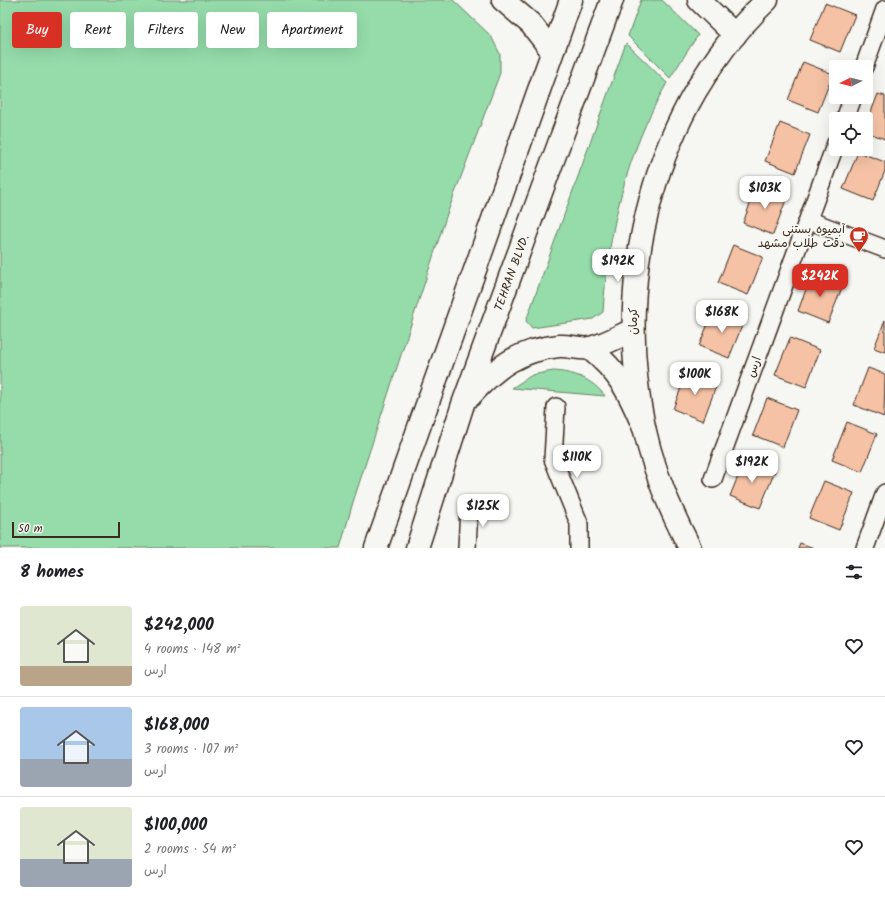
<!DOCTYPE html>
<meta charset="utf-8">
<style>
body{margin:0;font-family:Kalam,"Playpen Sans Arabic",sans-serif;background:#f6f6f6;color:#202124;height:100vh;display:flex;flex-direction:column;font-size:15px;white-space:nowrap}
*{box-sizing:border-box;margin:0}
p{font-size:13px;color:#757577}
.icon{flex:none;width:22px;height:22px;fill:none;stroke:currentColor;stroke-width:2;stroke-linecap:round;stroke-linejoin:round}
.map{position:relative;height:548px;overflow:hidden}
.panel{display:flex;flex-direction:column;background:#fff;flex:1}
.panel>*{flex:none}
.banner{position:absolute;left:12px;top:12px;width:400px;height:36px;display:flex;gap:8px}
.needle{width:26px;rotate:264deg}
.buttons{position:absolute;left:829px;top:60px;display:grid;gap:8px}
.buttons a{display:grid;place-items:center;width:44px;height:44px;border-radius:4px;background:#fff;box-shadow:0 4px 16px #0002;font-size:20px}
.scale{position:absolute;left:12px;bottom:10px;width:108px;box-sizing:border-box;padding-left:4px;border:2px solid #3b2a1e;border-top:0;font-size:11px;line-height:14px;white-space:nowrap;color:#3b2a1e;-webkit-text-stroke:3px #f6f6f2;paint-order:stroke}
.price{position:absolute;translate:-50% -34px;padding:0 9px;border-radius:8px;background:#fff;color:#222;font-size:13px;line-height:26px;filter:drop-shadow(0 1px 2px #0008)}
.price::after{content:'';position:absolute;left:50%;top:24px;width:12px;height:9px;margin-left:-6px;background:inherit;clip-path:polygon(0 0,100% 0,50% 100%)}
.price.selected{background:#d93025;color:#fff}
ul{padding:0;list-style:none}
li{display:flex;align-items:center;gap:12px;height:100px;padding:0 20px}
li+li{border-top:1px solid #e0e0e0}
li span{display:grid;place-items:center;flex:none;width:112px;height:80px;border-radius:4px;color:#555}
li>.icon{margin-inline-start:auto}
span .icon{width:48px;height:48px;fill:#fffc;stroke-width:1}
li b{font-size:17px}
h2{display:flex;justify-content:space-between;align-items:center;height:48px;padding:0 20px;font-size:17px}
.chip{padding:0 14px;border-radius:4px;background:#fff;box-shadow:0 4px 16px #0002;font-size:14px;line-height:36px}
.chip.selected{background:#d93025;color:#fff}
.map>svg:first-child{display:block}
</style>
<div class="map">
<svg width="885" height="548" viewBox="0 0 885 548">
<rect width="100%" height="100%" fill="#f6f6f2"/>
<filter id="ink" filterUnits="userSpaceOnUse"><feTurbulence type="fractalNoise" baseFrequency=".025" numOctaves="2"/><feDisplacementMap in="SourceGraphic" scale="8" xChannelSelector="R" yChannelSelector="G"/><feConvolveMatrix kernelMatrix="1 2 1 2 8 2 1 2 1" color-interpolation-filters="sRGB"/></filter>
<g filter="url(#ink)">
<path fill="#95dcaa" stroke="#688364" d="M0 0H453L491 36 500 54V73L447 214 353 502 340 548H0Z
M641 0H662L698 35 670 78 628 36Z
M626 43 667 83C626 153 608 232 603 312L593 319 532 328 526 321Z
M553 371C574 372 592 379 605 396L512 388 532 375Z"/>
<path fill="#f5c2a5" stroke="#3b2a1e" d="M825 3 855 15 840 52 810 40Z
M803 62 833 74 818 112 788 100Z
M878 94 885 96V139L866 132V125Z
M780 123 810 135 795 173 765 161Z
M858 152 885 162V171L873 201 843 189Z
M757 185 787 197 773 235 743 223Z
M733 245 763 257 748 295 718 283Z
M812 273 843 285 828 323 798 311Z
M714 309 744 321 729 358 699 346Z
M885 320V352L874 348Z
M790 338 820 350 806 387 775 375Z
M868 368 885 374 884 417 854 405Z
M687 372 717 384 703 421 673 409Z
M767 398 797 410 783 447 753 435Z
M847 422 877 434 862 472 832 460Z
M745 459 775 471 760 508 730 496Z
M824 481 854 493 839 530 809 518Z
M800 543 814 548H798Z"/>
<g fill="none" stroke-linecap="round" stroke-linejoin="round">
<g stroke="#3b2a1e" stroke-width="20">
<path id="minor" d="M864 67 885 9
M845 119 853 97
M808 220 885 249
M556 407 553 459 579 523V548
M713 479 836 143
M467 548 469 507
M865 548 885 493"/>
</g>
<g stroke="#3b2a1e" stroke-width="25">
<path id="tertiary" d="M503 0 531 24 552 51
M690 548C670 510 653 469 644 427 612 276 654 108 767 0"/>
</g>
<g stroke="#3b2a1e" stroke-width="25">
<path id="primary" d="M699 0 735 35
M589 348C620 373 629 392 644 428
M470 396C496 367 519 350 559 346 569 345 580 350 590 348 604 345 619 336 633 330
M376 548 571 0
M417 548 463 404 612 0"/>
</g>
<use href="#minor" stroke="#f6f6f2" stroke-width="17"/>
<use href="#tertiary" stroke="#f6f6f2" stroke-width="22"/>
<use href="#primary" stroke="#f6f6f2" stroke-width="22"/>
</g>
</g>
<defs>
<g id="cafe-pin" transform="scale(1)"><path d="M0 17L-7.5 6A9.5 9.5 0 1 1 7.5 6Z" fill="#c8321e" stroke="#f6f6f2"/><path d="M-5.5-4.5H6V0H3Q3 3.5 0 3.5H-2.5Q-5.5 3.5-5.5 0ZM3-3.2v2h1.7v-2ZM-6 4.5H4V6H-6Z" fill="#fff"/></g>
</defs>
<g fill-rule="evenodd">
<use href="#cafe-pin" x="859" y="236"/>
</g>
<g text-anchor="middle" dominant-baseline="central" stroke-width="3.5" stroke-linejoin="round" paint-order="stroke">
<g font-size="12" fill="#3b2a1e" stroke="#f6f6f2" text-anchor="end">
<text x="845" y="229">آبمیوه بستنی<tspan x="845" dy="14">دقت طلاب مشهد</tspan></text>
</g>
<g font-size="12" fill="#3b2a1e" stroke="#f6f6f2">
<text transform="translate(512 273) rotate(-70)">TEHRAN BLVD.</text>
<text transform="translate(633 321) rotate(-90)">کرمان</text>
<text transform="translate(754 367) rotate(-70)">ارس</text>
</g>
</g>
</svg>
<div class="buttons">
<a><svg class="needle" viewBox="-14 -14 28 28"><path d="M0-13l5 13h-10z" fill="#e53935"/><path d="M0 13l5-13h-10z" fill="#757577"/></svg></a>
<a><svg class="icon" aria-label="locate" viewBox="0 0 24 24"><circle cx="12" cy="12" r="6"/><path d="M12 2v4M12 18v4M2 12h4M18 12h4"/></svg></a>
</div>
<div class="scale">50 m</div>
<b class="price" style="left:765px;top:210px">$103K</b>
<b class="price" style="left:618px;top:283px">$192K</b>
<b class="price selected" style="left:820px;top:298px">$242K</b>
<b class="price" style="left:722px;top:334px">$168K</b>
<b class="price" style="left:695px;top:396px">$100K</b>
<b class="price" style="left:577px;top:479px">$110K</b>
<b class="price" style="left:752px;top:484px">$192K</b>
<b class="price" style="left:483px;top:528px">$125K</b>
<div class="banner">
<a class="chip selected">Buy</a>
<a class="chip">Rent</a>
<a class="chip">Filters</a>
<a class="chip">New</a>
<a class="chip">Apartment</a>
</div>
</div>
<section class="panel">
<h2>8 homes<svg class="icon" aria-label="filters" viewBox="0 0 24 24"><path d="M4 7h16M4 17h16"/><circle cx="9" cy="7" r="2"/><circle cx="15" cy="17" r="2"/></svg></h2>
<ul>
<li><span style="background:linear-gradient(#dfe7d0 75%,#b9a48a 0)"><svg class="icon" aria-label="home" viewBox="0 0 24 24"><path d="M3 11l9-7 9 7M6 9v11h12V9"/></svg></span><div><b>$242,000</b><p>4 rooms · 148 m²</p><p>ارس</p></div><svg class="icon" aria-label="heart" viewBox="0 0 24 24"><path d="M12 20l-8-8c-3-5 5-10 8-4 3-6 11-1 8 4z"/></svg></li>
<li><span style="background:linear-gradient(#a9c7e8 65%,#9aa5b1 0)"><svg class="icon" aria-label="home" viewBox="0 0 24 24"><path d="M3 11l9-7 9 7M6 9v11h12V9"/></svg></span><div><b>$168,000</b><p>3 rooms · 107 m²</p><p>ارس</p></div><svg class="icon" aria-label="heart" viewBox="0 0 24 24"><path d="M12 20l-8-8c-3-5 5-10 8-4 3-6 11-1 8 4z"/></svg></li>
<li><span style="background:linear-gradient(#dfe7d0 65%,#9aa5b1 0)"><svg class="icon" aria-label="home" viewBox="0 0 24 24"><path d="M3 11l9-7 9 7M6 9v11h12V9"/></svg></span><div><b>$100,000</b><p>2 rooms · 54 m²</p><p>ارس</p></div><svg class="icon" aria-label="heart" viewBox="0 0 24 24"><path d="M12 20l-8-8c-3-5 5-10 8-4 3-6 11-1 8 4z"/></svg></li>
</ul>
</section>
